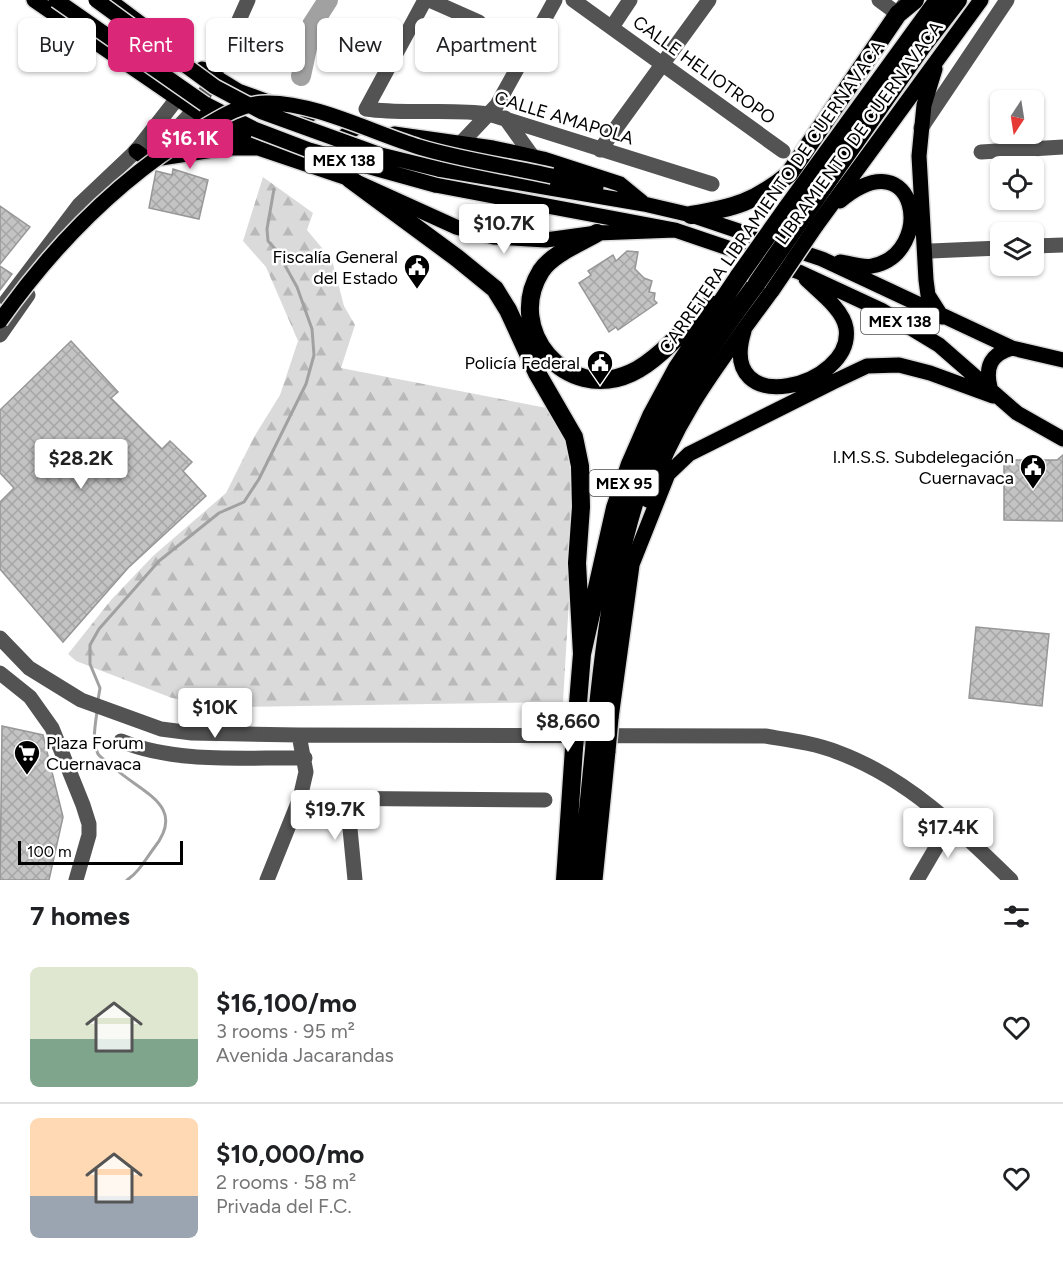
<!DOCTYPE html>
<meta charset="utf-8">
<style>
body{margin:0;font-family:Figtree,sans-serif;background:#f6f6f6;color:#202124;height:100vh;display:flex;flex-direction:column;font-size:22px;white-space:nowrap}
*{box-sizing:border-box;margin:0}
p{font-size:20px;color:#757577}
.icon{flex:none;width:33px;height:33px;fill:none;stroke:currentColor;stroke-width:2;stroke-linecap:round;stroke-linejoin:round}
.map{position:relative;height:880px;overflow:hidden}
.panel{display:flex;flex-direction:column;background:#fff;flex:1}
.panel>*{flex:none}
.banner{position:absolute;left:18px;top:18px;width:600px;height:54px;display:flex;gap:12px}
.needle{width:39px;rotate:192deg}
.fabs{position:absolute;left:990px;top:90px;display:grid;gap:12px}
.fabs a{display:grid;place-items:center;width:54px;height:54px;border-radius:9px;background:#fff;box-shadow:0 2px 4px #0004;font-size:30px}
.scale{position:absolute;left:18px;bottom:15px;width:165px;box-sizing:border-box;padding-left:6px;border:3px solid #000;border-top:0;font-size:16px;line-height:21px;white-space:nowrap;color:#000;-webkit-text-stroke:4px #fff;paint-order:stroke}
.price{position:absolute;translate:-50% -51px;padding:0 14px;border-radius:6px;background:#fff;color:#222;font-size:20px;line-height:39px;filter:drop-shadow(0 2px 3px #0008)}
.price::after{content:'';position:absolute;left:50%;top:36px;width:18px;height:14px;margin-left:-9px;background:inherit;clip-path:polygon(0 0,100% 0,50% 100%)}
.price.selected{background:#db2777;color:#fff}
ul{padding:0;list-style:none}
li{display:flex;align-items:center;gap:18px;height:150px;padding:0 30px}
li+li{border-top:2px solid #e0e0e0}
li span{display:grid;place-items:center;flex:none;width:168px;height:120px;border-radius:9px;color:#555}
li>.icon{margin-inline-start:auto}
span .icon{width:72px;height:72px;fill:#fffc;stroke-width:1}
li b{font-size:26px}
h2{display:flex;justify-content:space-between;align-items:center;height:72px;padding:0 30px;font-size:26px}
.tag{padding:0 21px;border-radius:9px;background:#fff;box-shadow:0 2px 4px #0004;font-size:21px;line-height:54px}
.tag.selected{background:#db2777;color:#fff}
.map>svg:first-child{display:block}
</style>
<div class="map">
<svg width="1063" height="880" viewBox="0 0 1063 880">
<defs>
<pattern id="forest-firs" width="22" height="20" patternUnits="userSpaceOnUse" patternTransform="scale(1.5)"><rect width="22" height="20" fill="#dadada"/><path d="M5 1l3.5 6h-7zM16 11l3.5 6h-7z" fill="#b9b9b9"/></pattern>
<pattern id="building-cross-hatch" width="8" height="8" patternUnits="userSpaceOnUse" patternTransform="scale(1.5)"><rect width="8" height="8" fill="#c3c3c3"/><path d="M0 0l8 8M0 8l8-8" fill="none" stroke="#a6a6a6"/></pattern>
</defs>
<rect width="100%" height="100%" fill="#fff"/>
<path fill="url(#forest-firs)" d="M263 177 313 213 307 230 332 260 344 306 355 325 341 368 552 409 565 440 575 497 563 702 236 707 172 698 76 661 68 654 111 600 153 556 226 493 254 437 280 395 298 341 266 267 243 241Z"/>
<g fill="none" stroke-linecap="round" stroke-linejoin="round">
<path stroke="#a1a1a1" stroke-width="3" d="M98 700 100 688 90 664V645L99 629 159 561 219 513 244 502 259 479 306 384 314 355 312 329 297 287 277 251 268 241 267 229 274 189
M97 712C95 726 92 741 98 754 101 758 108 763 112 766 141 793 188 805 154 848 145 860 139 872 127 880"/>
<path stroke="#a1a1a1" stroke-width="20" d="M301 76 312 25 328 0"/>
</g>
<path fill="url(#building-cross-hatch)" stroke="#979797" stroke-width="1.5" d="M173 169 208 180 199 219 149 208 156 171 172 175Z
M0 206 30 227 0 264Z
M627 251 638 252 635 269 644 278 652 281 649 292 655 293 654 300 657 303 618 330 616 327 609 332 579 283 591 275 588 271 613 255 616 261Z
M0 266 12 274 0 290Z
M71 341 118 392 111 398 162 449 170 441 192 462 183 471 206 496 128 568 63 642 0 569V502L14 488 0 473V410Z
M1063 455V521L1004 520V460H1057Z
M976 627 1049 634 1042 706 969 698Z
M2 726 43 735 63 817 49 880H0Z"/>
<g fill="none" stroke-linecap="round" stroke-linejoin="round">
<g stroke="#dbdbdb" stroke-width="18">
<path id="major" d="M34 0 225 131 258 148 350 179 456 227 494 237 546 240 597 233 675 230
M109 0 149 30
M202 69 238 91 271 103
M935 69 924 105 919 156 926 280 928 295 942 317
M205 104 254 129
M277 114 293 117 311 114
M394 134 493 148 543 159 620 184 642 202
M136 151 148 160 226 148H255
M340 168C333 149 342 131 362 126
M438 169 644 204 691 215 822 259 1012 348 1063 360
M552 176 596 187
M435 185 675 230 799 272 881 310 939 345 1017 413 1063 439
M816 226 981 0
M840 262C849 263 862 268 872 266 936 254 918 136 840 201
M744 331C716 422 855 387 846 328 843 309 819 292 806 279
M990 387C985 367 991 354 1012 348
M648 500C675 417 721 361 771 292
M631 567 668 474 689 454 833 382 867 366 899 365 930 373 993 396
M611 718 633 558
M595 880 608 751"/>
</g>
<g stroke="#dbdbdb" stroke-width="21">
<path id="highway" d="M350 179 457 258 495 289 508 310 537 373 574 437 580 466 581 507 577 563 582 654
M787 208 938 0
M691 215C733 208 756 202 789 174L898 14 915 0
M802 218 921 48 958 0
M597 233C580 243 552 254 541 271 504 330 566 403 631 373 658 361 688 325 710 304
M577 715 582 654 615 508 630 464 651 416 677 368 739 276
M597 716C607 617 620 519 663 428 689 376 723 330 757 283
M565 880 574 748
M581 880 594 750"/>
</g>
<path stroke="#535353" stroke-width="15" d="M425 0 366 109C407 115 448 108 489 114L712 184
M429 0 479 22
M573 0 783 151
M879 0 898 14 904 5
M612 27 630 0
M505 118 533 157
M921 128 1007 0
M461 143 497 105 555 0
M600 150 709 0
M981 152 1063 147
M147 161 193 111 210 85 248 0
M1034 246 1063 245
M931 251 1000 248
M7 300 79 205 136 151 176 100 188 93
M0 335 28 295
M0 638 29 668 81 700 161 729 192 733 299 735 765 736C789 740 814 743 837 752 906 777 960 830 1011 880
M0 673 30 697 52 728 83 805 89 824V835L76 880
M121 741C177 764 245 757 305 758
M300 798 545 800
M347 798 355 880
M267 880 300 798 306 772 299 735
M917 880 951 822"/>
<use href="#major" stroke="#000" stroke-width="15"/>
<use href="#highway" stroke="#000" stroke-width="18"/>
<g stroke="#dbdbdb" stroke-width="18" stroke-linecap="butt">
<path id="major-bridge" d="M56 0 205 104
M96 0 215 87 262 112 381 155 438 169
M254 129 309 150 435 185
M772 291 816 226
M0 321C53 246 120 178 199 130 219 118 242 103 266 103 314 102 373 133 419 147 462 160 508 166 552 176
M608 751 611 718"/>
</g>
<g stroke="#dbdbdb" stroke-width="21" stroke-linecap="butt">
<path id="highway-bridge" d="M739 276 787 208
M757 283 802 218
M574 748 577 715
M594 750 597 716"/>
</g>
<use href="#major-bridge" stroke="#000" stroke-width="15"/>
<use href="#highway-bridge" stroke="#000" stroke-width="18"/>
</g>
<defs>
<g id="civic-pin" transform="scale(1.35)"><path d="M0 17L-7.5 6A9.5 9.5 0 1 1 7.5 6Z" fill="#000" stroke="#fff"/><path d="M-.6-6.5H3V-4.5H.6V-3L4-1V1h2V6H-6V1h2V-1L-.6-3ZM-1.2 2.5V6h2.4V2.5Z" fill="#fff"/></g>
<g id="supermarket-pin" transform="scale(1.35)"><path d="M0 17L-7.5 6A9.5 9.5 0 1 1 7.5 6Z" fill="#000" stroke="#fff"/><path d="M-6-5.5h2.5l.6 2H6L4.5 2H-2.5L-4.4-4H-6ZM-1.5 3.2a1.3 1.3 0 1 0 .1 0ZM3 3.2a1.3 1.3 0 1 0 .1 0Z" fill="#fff"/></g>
</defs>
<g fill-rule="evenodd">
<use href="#civic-pin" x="417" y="267"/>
<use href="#civic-pin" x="600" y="363"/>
<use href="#civic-pin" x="1033" y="467"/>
<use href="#supermarket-pin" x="27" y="753"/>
</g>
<g text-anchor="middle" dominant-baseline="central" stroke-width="5" stroke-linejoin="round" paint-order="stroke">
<g fill="#fff" stroke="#4c4c4c" stroke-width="1.5">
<rect x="305" y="147" width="78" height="26" rx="4.5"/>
<rect x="861" y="308" width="78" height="26" rx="4.5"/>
<rect x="589.5" y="470" width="69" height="26" rx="4.5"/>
</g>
<g font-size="16" font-weight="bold" fill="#000">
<text x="344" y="160">MEX 138</text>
<text x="900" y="321">MEX 138</text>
<text x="624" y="483">MEX 95</text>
</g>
<g font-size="18" fill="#000" stroke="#fff">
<text transform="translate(704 70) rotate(36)">CALLE HELIOTROPO</text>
<text transform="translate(564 118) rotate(17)">CALLE AMAPOLA</text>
<text transform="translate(859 133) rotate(-54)">LIBRAMIENTO DE CUERNAVACA</text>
<text transform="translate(772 197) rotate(-55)">CARRETERA LIBRAMIENTO DE CUERNAVACA</text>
</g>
<g font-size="18" fill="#000" stroke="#fff" text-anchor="end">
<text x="398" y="257">Fiscalía General<tspan x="398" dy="21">del Estado</tspan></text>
<text x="580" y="363">Policía Federal</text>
<text x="1014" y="457">I.M.S.S. Subdelegación<tspan x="1014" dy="21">Cuernavaca</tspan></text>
<text x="46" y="743" text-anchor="start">Plaza Forum<tspan x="46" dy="21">Cuernavaca</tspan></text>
</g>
</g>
</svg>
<div class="fabs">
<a><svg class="needle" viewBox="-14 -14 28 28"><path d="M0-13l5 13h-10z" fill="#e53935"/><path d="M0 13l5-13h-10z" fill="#757577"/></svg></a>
<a><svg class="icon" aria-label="locate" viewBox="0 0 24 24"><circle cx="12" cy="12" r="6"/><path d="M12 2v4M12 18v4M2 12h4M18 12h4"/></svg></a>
<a><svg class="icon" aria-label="layers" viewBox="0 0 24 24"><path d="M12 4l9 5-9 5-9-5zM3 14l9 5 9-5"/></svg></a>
</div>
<div class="scale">100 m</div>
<b class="price selected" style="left:190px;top:170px">$16.1K</b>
<b class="price" style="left:504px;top:255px">$10.7K</b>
<b class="price" style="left:81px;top:490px">$28.2K</b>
<b class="price" style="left:215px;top:739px">$10K</b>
<b class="price" style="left:568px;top:753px">$8,660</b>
<b class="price" style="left:335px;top:841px">$19.7K</b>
<b class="price" style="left:948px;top:859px">$17.4K</b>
<div class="banner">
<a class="tag">Buy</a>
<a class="tag selected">Rent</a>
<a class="tag">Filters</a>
<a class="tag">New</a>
<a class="tag">Apartment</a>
</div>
</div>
<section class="panel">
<h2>7 homes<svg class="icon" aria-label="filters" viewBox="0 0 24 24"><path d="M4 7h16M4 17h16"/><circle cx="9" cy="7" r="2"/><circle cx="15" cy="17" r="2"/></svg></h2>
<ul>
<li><span style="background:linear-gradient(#dfe7d0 60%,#7fa58c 0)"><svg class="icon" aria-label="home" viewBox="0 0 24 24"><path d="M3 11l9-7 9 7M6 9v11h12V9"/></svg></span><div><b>$16,100/mo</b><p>3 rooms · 95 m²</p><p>Avenida Jacarandas</p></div><svg class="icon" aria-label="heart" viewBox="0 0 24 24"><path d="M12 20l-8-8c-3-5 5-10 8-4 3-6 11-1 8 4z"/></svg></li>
<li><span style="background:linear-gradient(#ffd9b3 65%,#9aa5b1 0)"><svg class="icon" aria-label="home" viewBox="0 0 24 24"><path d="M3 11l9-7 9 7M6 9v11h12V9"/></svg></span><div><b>$10,000/mo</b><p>2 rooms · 58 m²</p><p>Privada del F.C.</p></div><svg class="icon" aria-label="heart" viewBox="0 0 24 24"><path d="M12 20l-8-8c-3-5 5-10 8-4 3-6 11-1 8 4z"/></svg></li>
</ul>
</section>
